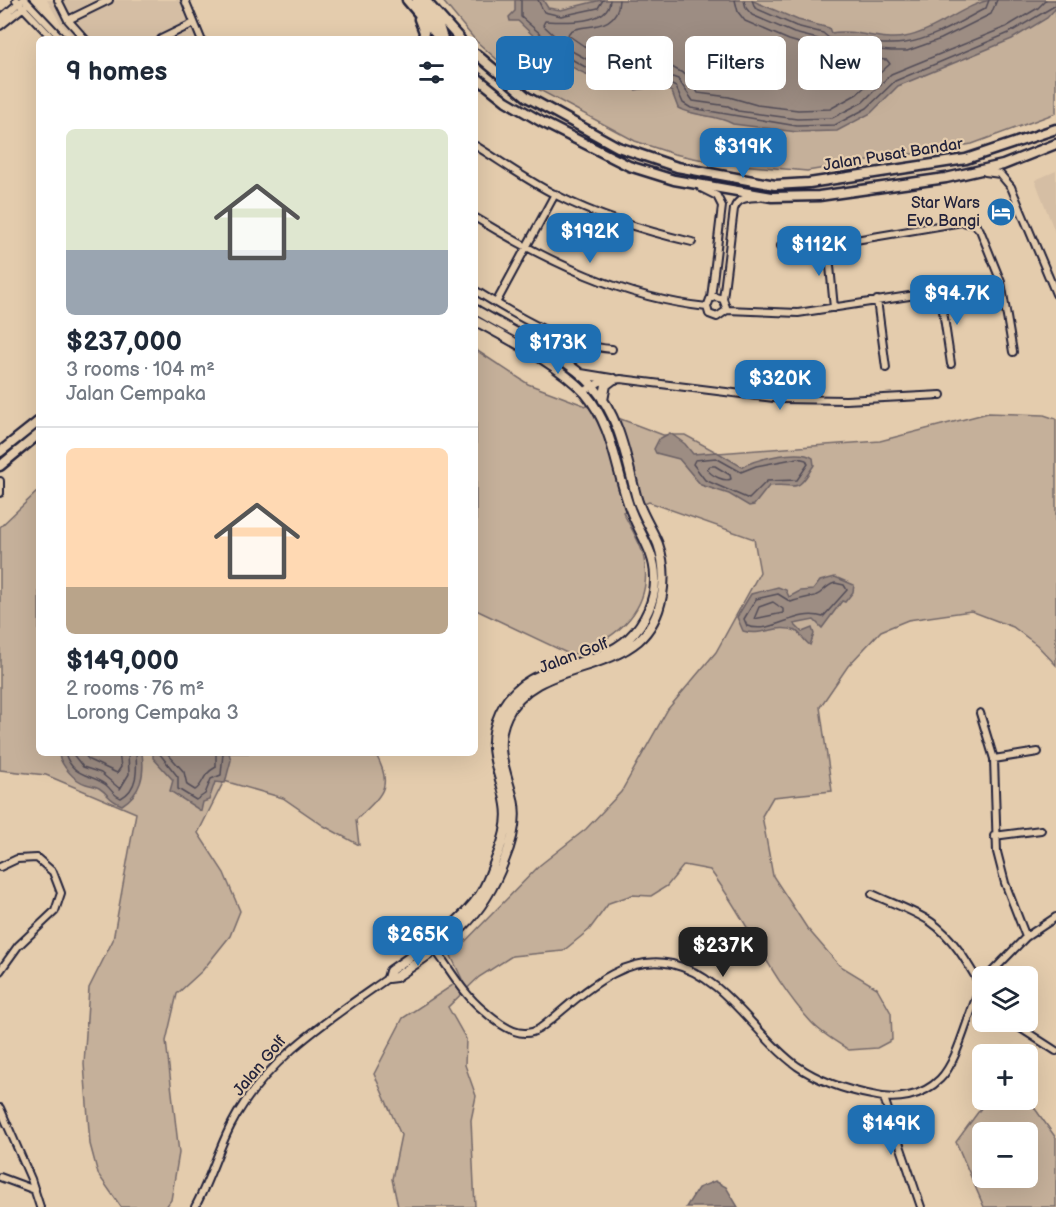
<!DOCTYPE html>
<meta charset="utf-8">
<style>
body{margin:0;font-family:"Balsamiq Sans",sans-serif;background:#f6f6f7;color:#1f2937;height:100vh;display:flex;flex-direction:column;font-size:22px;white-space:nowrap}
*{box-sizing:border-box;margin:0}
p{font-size:20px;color:#747a83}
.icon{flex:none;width:33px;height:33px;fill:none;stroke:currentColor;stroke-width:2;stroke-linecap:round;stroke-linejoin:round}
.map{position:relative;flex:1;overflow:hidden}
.panel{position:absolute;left:36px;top:36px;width:442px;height:720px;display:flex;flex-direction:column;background:#fff;border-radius:9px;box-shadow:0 6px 24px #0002}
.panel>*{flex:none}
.hud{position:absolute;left:496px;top:36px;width:470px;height:54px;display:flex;gap:12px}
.fabs{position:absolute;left:972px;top:966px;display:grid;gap:12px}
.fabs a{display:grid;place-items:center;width:66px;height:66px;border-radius:9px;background:#fff;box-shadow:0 6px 24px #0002;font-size:30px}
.price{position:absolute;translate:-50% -51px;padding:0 14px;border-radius:12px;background:#1f6fb2;color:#fff;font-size:20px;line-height:39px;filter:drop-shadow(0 2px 3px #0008)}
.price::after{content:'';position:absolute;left:50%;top:36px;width:18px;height:14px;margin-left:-9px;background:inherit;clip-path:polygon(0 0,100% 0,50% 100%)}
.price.on{background:#222;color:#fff}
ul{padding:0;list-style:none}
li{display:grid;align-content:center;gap:12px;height:318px;padding:0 30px}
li+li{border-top:2px solid #e0e1e3}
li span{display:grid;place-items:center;height:186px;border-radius:9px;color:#555}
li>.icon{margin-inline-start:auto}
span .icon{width:108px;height:108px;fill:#fffc;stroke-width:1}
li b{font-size:26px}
h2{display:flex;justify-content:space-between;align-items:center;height:72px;padding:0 30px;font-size:26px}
.tag{padding:0 21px;border-radius:9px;background:#fff;box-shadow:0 6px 24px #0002;font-size:21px;line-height:54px}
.tag.on{background:#1f6fb2;color:#fff}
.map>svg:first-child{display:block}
</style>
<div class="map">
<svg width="1056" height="1207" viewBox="0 0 1056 1207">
<rect width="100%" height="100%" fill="#e4ccad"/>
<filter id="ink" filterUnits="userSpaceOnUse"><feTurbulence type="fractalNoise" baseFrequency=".0167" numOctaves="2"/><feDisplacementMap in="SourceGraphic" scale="12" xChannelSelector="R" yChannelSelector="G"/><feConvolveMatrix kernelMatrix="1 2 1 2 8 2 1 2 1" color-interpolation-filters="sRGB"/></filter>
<g filter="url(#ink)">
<path fill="#d5bea4" d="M47 0H190L206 39H75L59 21Z
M1056 171V235L1035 180Z"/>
<path fill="#c5b09a" stroke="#74696a" stroke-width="1.5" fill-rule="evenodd" d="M442 0H1056V113L972 144 807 171 718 163 674 154 635 141 519 79 476 41Z
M476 350 528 384 663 435H685L718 453 880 441 988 413 1044 415 1056 419V665L1037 645 1013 627 971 611 908 620 881 631 848 666 820 707 832 791 773 797 762 816 773 876 807 928 839 965 877 988 891 1013 892 1040 877 1048 849 1050C837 1042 822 1034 812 1023 770 978 747 919 710 870L684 865 667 886 651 896 632 895 609 903 589 930 563 951 512 956 479 977 448 1007 466 1039 465 1065 476 1096 471 1120 475 1207H398L392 1179 401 1135 374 1074 403 1018 462 979 451 956 540 865 586 829 621 792 668 709 716 652 760 572 754 539 649 502 623 512C629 525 639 540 643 554 656 608 618 639 571 655L476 610Z
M39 490V753H375C395 788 381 795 356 820L359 845 324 826 283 798 224 781 198 833 224 873 240 911 230 936 202 971 177 994 166 1041 179 1153 171 1200 166 1207H121L98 1174 90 1144 84 1064 89 988 113 940 136 813 46 775 0 770V527Z
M1028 1099 1056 1138V1207H984L956 1142 987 1100ZM1028 1132V1178H982V1132Z"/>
<path fill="#9d8d83" stroke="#6c6266" stroke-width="1.5" d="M515 0H543L548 8 561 10 601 0H751L798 20 829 28 831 33C855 28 880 42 905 37 934 32 967 3 991 0 1011 0 1035 0 1056 0V8L1047 18 1012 39 898 86 871 113 837 131 797 132 733 124C716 114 695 117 678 108L672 92 660 86 635 90C619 79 603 80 586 74 560 64 538 40 518 21H510L509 17 515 11Z
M670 433 685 444 693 454 717 452 742 467C756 459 799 448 813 458L814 465C794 497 799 482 769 486L754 505 749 506 729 494 701 485 679 459 656 453 654 449 659 439Z
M835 577 854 585 853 592 845 602 842 601 822 628 814 620 794 624 802 632 812 628 814 634 810 645C804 641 801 634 796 631 778 623 762 637 743 631L737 617 751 594 778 587 786 590 789 597 800 591 813 590 820 581Z
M58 753H142C145 775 141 793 122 805 107 799 110 795 99 788 94 785 92 786 86 784 73 780 62 766 58 753Z
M153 753H229L231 760 225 783 215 782 209 800 203 802 201 811 170 791 173 780 153 758Z
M715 1181 726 1187 738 1207H686L698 1188Z"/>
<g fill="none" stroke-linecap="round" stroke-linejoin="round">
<path stroke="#534d58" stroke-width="1.5" d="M521 0V17L566 56 587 68 626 76 636 83 661 80 676 87 683 103 691 108 797 126 835 125 867 108 895 81 1009 33 1056 5
M538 0 544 12 561 16 598 8 603 0
M610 0C609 25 562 22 545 21L543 25 570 50 590 61 628 69 637 75 662 73 678 79 693 101 728 106 738 111 797 119 832 118 863 102 891 74 1006 27 1038 8 1046 0
M619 0C618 37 572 20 568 35L594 53 639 65 670 66 688 76 698 93 729 97 757 105 798 110 830 109 857 94 890 64 887 60 827 55 813 47 789 40 745 21 738 12 735 0
M744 0 746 8 752 15 794 33 818 39 827 46 891 51H907L941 39 991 14 997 0
M752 0 755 8 796 26 823 33 830 39C854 39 880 47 905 43 933 39 961 21 986 8L989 0
M716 458 741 472 756 466 798 458 806 460 808 464 797 480 767 481 749 499 705 480 693 464 695 460Z
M710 466H715L730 475 731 479C725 482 711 476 707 469Z
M835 583 844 585 847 590 823 617C796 608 773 635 747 626L744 619 756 599 778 594 791 602C799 599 806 598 815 596 824 593 824 586 835 583Z
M773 602 783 609V613L754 619 759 607Z
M65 753C73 778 90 773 106 785 112 790 113 795 121 798 138 789 137 770 136 753
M72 753 83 767 101 773 120 789 129 774 128 753
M83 753 89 760 117 773 121 767 119 753
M159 753 178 777V789L196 800 205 794 211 779 221 775 223 753
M167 753 184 772 187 785 195 790C204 785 201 775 216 767V753"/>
<g stroke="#22223b" stroke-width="10">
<path id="minor" d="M16 0 53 39
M25 0 62 39
M58 0 68 20 85 39
M185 0 201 39
M0 19 22 0
M68 20 109 0
M0 26 25 6
M161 39 194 23
M476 146C502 162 528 181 556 195 599 217 645 231 692 242
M985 172 1000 174 1011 187 1056 294
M701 188 717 196 722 206 711 298
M476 218C547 261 622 298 707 307
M828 245 834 308
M781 246H820L962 222 975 225 980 230 1001 282 1013 352
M476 291C515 315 565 346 612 349
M940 291 951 364
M723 299 715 297 710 299 707 307 709 314 717 317 727 310 723 299 734 209C738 197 748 198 759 197
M877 300 886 368
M496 303 555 194
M727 310 798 313 1001 282
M583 392 600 382 621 379 782 399 846 400 941 395
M0 481V493
M980 713 994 759 997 852 1005 883 1026 937
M994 759 1038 752
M994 836 1041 830
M0 867 17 859 37 858 53 872 61 893 55 911 18 946 0 971
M872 894C891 903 913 910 931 922 954 938 968 964 982 988
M430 943C448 965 461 992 483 1010 494 1020 511 1034 526 1033 537 1033 545 1024 553 1018 587 990 624 954 672 964 725 976 754 1035 797 1066 819 1081 846 1090 872 1095 896 1101 922 1097 940 1079 959 1060 968 1011 982 985
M988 976 1026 937 1056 917
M1011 1022 1056 1051
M884 1098 921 1207
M0 1108 31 1179 40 1207
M0 1177 35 1190
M195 1207C209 1181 217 1153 230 1127 264 1060 328 1020 388 978"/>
</g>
<g stroke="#22223b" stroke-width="12">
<path id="tertiary" d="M581 374 611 379
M603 400 606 385 614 379
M388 978 396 977C448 942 481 922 504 861 512 842 518 820 513 799 506 770 493 746 507 716 530 666 600 673 638 641 664 618 669 576 658 544 652 529 642 515 637 499 626 459 621 419 593 386 568 357 509 330 476 310
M388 978 390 971C421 949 458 927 480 895 488 883 492 868 498 854 504 839 509 822 506 805 501 771 483 750 500 713 525 658 591 673 629 638 645 623 656 599 655 577 655 551 637 530 629 506 615 466 613 426 585 393 558 364 510 340 476 321"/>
</g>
<g stroke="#22223b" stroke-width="13">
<path id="secondary" d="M407 0 440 39
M417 0 439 26 443 39
M425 0 460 39
M419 19 424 32 423 39
M476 54 527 97 618 147 677 167 775 185 809 183 966 159 1056 129
M476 77 506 101 542 122 629 166 674 180 772 197 819 196 946 178 1003 165 1056 144
M0 452 39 421
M0 466 39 434"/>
</g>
<use href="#minor" stroke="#e4ccad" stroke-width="6"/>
<use href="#tertiary" stroke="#e4ccad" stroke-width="8"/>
<use href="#secondary" stroke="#e4ccad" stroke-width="8"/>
</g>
</g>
<defs>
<g id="hotel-disc" transform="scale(1.5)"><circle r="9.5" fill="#1f6fb2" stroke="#e4ccad"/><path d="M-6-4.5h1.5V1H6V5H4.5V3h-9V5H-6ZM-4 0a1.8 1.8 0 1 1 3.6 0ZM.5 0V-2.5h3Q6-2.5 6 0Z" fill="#fff"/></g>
</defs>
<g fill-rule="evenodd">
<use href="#hotel-disc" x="1001" y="212"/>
</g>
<g text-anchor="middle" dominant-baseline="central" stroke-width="4.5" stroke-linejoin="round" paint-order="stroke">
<g font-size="16" fill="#22223b" stroke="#e4ccad">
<text transform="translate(893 155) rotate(-9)">Jalan Pusat Bandar</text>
<text transform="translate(574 656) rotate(-21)">Jalan Golf</text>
<text transform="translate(260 1066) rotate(-50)">Jalan Golf</text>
</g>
<g font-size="16" fill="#22223b" stroke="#e4ccad" text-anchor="end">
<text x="980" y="203">Star Wars<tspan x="980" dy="18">Evo Bangi</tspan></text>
</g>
</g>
</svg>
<div class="fabs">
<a><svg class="icon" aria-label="layers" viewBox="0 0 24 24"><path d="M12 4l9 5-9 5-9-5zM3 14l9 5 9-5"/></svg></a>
<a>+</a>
<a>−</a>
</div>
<b class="price" style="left:743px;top:179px">$319K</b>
<b class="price" style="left:590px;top:264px">$192K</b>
<b class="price" style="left:819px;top:277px">$112K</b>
<b class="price" style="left:957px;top:326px">$94.7K</b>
<b class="price" style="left:558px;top:375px">$173K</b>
<b class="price" style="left:780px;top:411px">$320K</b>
<b class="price" style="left:418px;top:967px">$265K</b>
<b class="price on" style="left:723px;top:978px">$237K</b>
<b class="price" style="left:891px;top:1156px">$149K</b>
<div class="hud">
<a class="tag on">Buy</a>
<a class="tag">Rent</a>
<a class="tag">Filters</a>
<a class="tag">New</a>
</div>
<section class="panel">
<h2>9 homes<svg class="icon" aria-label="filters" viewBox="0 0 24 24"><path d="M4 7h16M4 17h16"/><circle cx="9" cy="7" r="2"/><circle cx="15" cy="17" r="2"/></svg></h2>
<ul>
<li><span style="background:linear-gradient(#dfe7d0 65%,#9aa5b1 0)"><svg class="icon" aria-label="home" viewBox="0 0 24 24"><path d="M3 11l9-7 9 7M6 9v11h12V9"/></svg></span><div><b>$237,000</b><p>3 rooms · 104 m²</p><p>Jalan Cempaka</p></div></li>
<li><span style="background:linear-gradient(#ffd9b3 75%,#b9a48a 0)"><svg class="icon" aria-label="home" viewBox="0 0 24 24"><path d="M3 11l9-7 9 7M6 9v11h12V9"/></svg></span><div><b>$149,000</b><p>2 rooms · 76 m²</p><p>Lorong Cempaka 3</p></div></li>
</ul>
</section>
</div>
